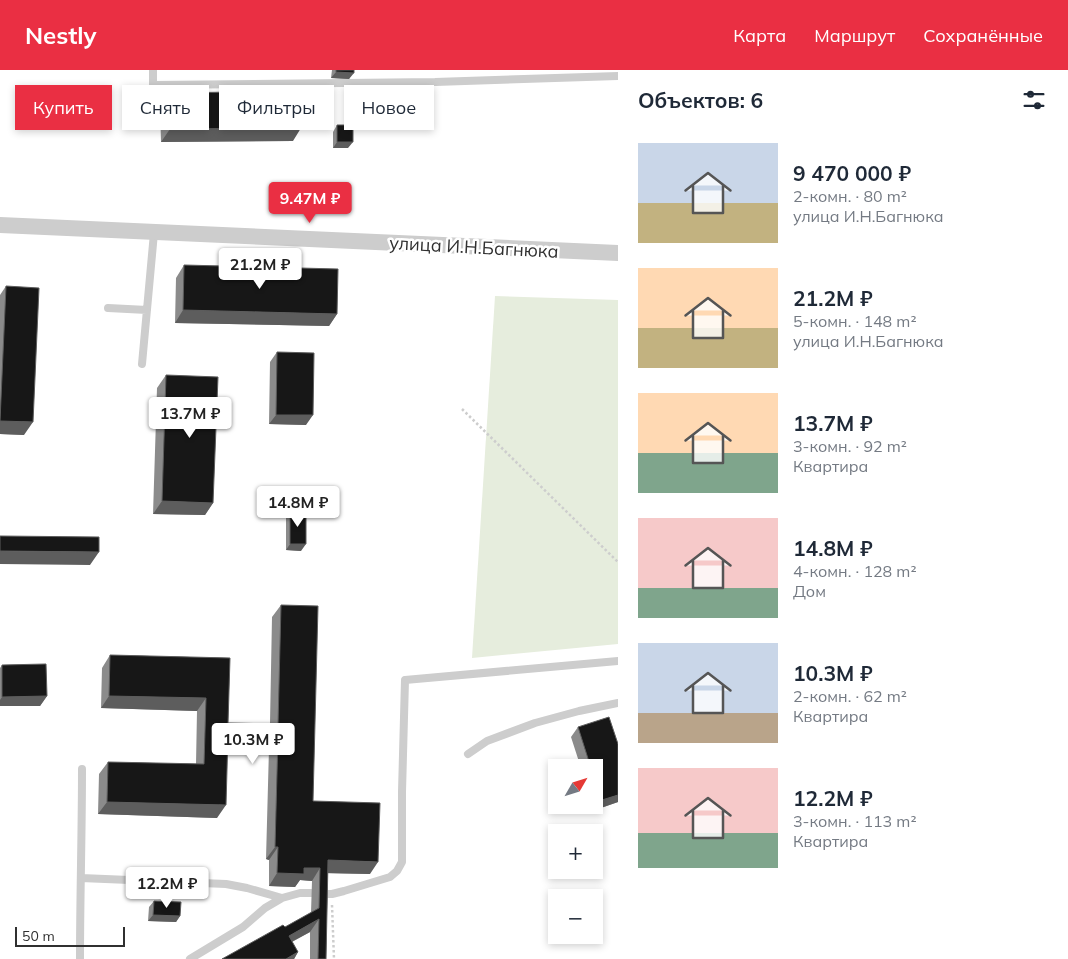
<!DOCTYPE html>
<html lang="ru">
<meta charset="utf-8">
<style>
body{margin:0;font-family:Mulish,sans-serif;background:#f6f6f7;color:#1f2937;height:100vh;display:flex;flex-direction:column;font-size:19px;white-space:nowrap}
*{box-sizing:border-box;margin:0}
p{font-size:16px;color:#747a83}
.icon{flex:none;width:28px;height:28px;fill:none;stroke:currentColor;stroke-width:2;stroke-linecap:round;stroke-linejoin:round}
.map{position:relative;flex:1;overflow:hidden}
.side{display:flex;flex-direction:column;background:#fff;width:450px}
.side>*{flex:none}
.banner{position:absolute;left:15px;top:15px;width:475px;height:45px;display:flex;gap:10px}
.needle{width:32px;rotate:51deg}
.fabs{position:absolute;left:548px;top:689px;display:grid;gap:10px}
.fabs a{display:grid;place-items:center;width:55px;height:55px;border-radius:0px;background:#fff;box-shadow:0 2px 8px #0003;font-size:25px}
.scale{position:absolute;left:15px;bottom:12px;width:110px;box-sizing:border-box;padding-left:5px;border:2px solid #303030;border-top:0;font-size:14px;line-height:18px;white-space:nowrap;color:#303030;-webkit-text-stroke:4px #fff;paint-order:stroke}
.price{position:absolute;translate:-50% -42px;padding:0 11px;border-radius:5px;background:#fff;color:#222;font-size:16px;line-height:32px;filter:drop-shadow(0 1px 2px #0008)}
.price::after{content:'';position:absolute;left:50%;top:30px;width:15px;height:11px;margin-left:-8px;background:inherit;clip-path:polygon(0 0,100% 0,50% 100%)}
.price.on{background:#ea2f43;color:#fff}
ul{padding:0;list-style:none}
li{display:flex;align-items:center;gap:15px;height:125px;padding:0 20px}
li span{display:grid;place-items:center;flex:none;width:140px;height:100px;border-radius:0px;color:#555}
li>.icon{margin-inline-start:auto}
span .icon{width:60px;height:60px;fill:#fffc;stroke-width:1}
li b{font-size:21px}
h2{display:flex;justify-content:space-between;align-items:center;height:60px;padding:0 20px;font-size:21px}
.tag{padding:0 18px;border-radius:0px;background:#fff;box-shadow:0 2px 8px #0003;font-size:18px;line-height:45px}
.tag.on{background:#ea2f43;color:#fff}
header{display:flex;align-items:center;gap:30px;box-sizing:border-box;height:70px;padding:0 25px;background:#ea2f43;color:#fff}
header strong{font-size:24px}
nav{display:flex;gap:28px;margin-inline-start:auto;font-size:18px}
main{display:flex;flex:1;min-height:0}
.map>svg:first-child{display:block}
</style>
<header>
<strong>Nestly</strong>
<nav><a>Карта</a><a>Маршрут</a><a>Сохранённые</a></nav>
</header>
<main>
<div class="map">
<svg width="618" height="889" viewBox="0 0 618 889">
<rect width="100%" height="100%" fill="#fff"/>
<path fill="#e6eddd" d="M495 226 618 230V574L472 588Z"/>
<g fill="none" stroke-linecap="round" stroke-linejoin="round">
<path stroke="#cdcdcd" stroke-width="2.5" stroke-dasharray="2.5 2.5" stroke-linecap="butt" d="M462 339 618 492
M332 835 334 889"/>
<path stroke="#cdcdcd" stroke-width="8" d="M153 0V15L435 12 618 6
M108 238 147 240
M142 294 154 163
M468 684 487 671 535 653 579 641 618 633
M81 808 226 814 247 818 282 828
M319 824H332L344 821 390 807 397 801 402 792V722L405 610 618 591
M80 889C80 826 82 763 82 699
M190 889 243 857 265 838 282 828 300 823H311"/>
<path stroke="#cdcdcd" stroke-width="16" d="M0 155 618 183"/>
</g>
<path fill="#8b8b8b" d="M332 0H354L349 9 331 8Z
M169 23 293 71 161 72 160 35Z
M337 55 348 78H333V62Z
M184 195 337 244 329 256 175 253 176 208Z
M6 216 24 365 0 364V225Z
M277 282 306 355 269 354 270 292Z
M166 305 213 433 205 445 153 444 157 318Z
M290 441 301 481 286 480V448Z
M281 535 313 731 370 804 328 803 326 889H310V862L292 872 298 882 294 889H222L285 857 311 843 312 811 300 810 295 817 269 816V790L266 789 269 678 227 677 217 748 98 744 99 704 108 692 196 694 197 641 101 638 102 598 110 585 230 588 228 653H270L272 547Z
M2 595 47 626 40 636H0V598Z
M578 657 618 674V732L595 740 593 735 594 698H581L571 667Z
M154 831 180 846 176 852 148 851 149 837Z"/>
<path fill="#5d5d5d" d="M336 2 354 3 349 9 331 8Z
M301 58 293 71 161 72 170 59Z
M337 72H353L348 78H333Z
M183 240 337 244 329 256 175 253Z
M276 345H313L306 355 269 354Z
M0 351 33 352 24 365 0 364Z
M162 431 213 433 205 445 153 444Z
M290 474H306L301 481 286 480Z
M0 481 99 482 90 495 0 494Z
M47 626 40 636H0V630L2 627Z
M109 626 206 628 197 641 101 638Z
M228 664 278 666 269 678 219 677Z
M618 725V732L595 740 602 730Z
M107 732 226 735 217 748 98 744Z
M275 777H278L269 790 266 789Z
M328 790 378 792 370 804 320 803Z
M304 798H320L312 811 300 810 295 817 269 816 277 803Z
M153 845 180 846 176 852 148 851Z
M319 849 310 862 280 878 289 866Z
M298 882 294 889H286Z"/>
<path fill="#171717" stroke="#5d5d5d" d="M336 0H354V3L336 2Z
M301 21V58L170 59 169 23Z
M337 55H353V72H337Z
M184 195 338 199 337 244 183 240Z
M6 216 39 218 33 352 0 351Z
M277 282 314 283 313 345H276Z
M166 305 218 307 213 433 162 431Z
M290 441H306V474H290Z
M0 466 99 467V482L0 481Z
M281 535 318 536 313 731 380 733 378 792 328 790 326 889H318L319 849 289 866 298 882 286 889H222L283 855 285 857 319 838 320 798H304V804L277 803 278 777H275L278 666 228 664 226 735 107 732 108 692 204 694 206 628 109 626 110 585 230 588 228 653 278 654Z
M46 594 47 626 2 627V595Z
M609 647 618 674V725L602 730 594 706V698H591L578 657Z
M154 831 181 832 180 846 153 845Z"/>
<g text-anchor="middle" dominant-baseline="central" stroke-width="5" stroke-linejoin="round" paint-order="stroke">
<g font-size="18" fill="#303030" stroke="#fff">
<text transform="translate(474 177) rotate(3)">улица И.Н.Багнюка</text>
</g>
</g>
</svg>
<div class="fabs">
<a><svg class="needle" viewBox="-14 -14 28 28"><path d="M0-13l5 13h-10z" fill="#e53935"/><path d="M0 13l5-13h-10z" fill="#747a83"/></svg></a>
<a>+</a>
<a>−</a>
</div>
<div class="scale">50 m</div>
<b class="price on" style="left:310px;top:154px">9.47M ₽</b>
<b class="price" style="left:260px;top:220px">21.2M ₽</b>
<b class="price" style="left:190px;top:369px">13.7M ₽</b>
<b class="price" style="left:298px;top:458px">14.8M ₽</b>
<b class="price" style="left:253px;top:695px">10.3M ₽</b>
<b class="price" style="left:167px;top:839px">12.2M ₽</b>
<div class="banner">
<a class="tag on">Купить</a>
<a class="tag">Снять</a>
<a class="tag">Фильтры</a>
<a class="tag">Новое</a>
</div>
</div>
<section class="side">
<h2>Объектов: 6<svg class="icon" aria-label="filters" viewBox="0 0 24 24"><path d="M4 7h16M4 17h16"/><circle cx="9" cy="7" r="2"/><circle cx="15" cy="17" r="2"/></svg></h2>
<ul>
<li><span style="background:linear-gradient(#c9d6e8 60%,#c2b280 0)"><svg class="icon" aria-label="home" viewBox="0 0 24 24"><path d="M3 11l9-7 9 7M6 9v11h12V9"/></svg></span><div><b>9 470 000 ₽</b><p>2-комн. · 80 m²</p><p>улица И.Н.Багнюка</p></div></li>
<li><span style="background:linear-gradient(#ffd9b3 60%,#c2b280 0)"><svg class="icon" aria-label="home" viewBox="0 0 24 24"><path d="M3 11l9-7 9 7M6 9v11h12V9"/></svg></span><div><b>21.2M ₽</b><p>5-комн. · 148 m²</p><p>улица И.Н.Багнюка</p></div></li>
<li><span style="background:linear-gradient(#ffd9b3 60%,#7fa58c 0)"><svg class="icon" aria-label="home" viewBox="0 0 24 24"><path d="M3 11l9-7 9 7M6 9v11h12V9"/></svg></span><div><b>13.7M ₽</b><p>3-комн. · 92 m²</p><p>Квартира</p></div></li>
<li><span style="background:linear-gradient(#f6c9c9 70%,#7fa58c 0)"><svg class="icon" aria-label="home" viewBox="0 0 24 24"><path d="M3 11l9-7 9 7M6 9v11h12V9"/></svg></span><div><b>14.8M ₽</b><p>4-комн. · 128 m²</p><p>Дом</p></div></li>
<li><span style="background:linear-gradient(#c9d6e8 70%,#b9a48a 0)"><svg class="icon" aria-label="home" viewBox="0 0 24 24"><path d="M3 11l9-7 9 7M6 9v11h12V9"/></svg></span><div><b>10.3M ₽</b><p>2-комн. · 62 m²</p><p>Квартира</p></div></li>
<li><span style="background:linear-gradient(#f6c9c9 65%,#7fa58c 0)"><svg class="icon" aria-label="home" viewBox="0 0 24 24"><path d="M3 11l9-7 9 7M6 9v11h12V9"/></svg></span><div><b>12.2M ₽</b><p>3-комн. · 113 m²</p><p>Квартира</p></div></li>
</ul>
</section>
</main>
